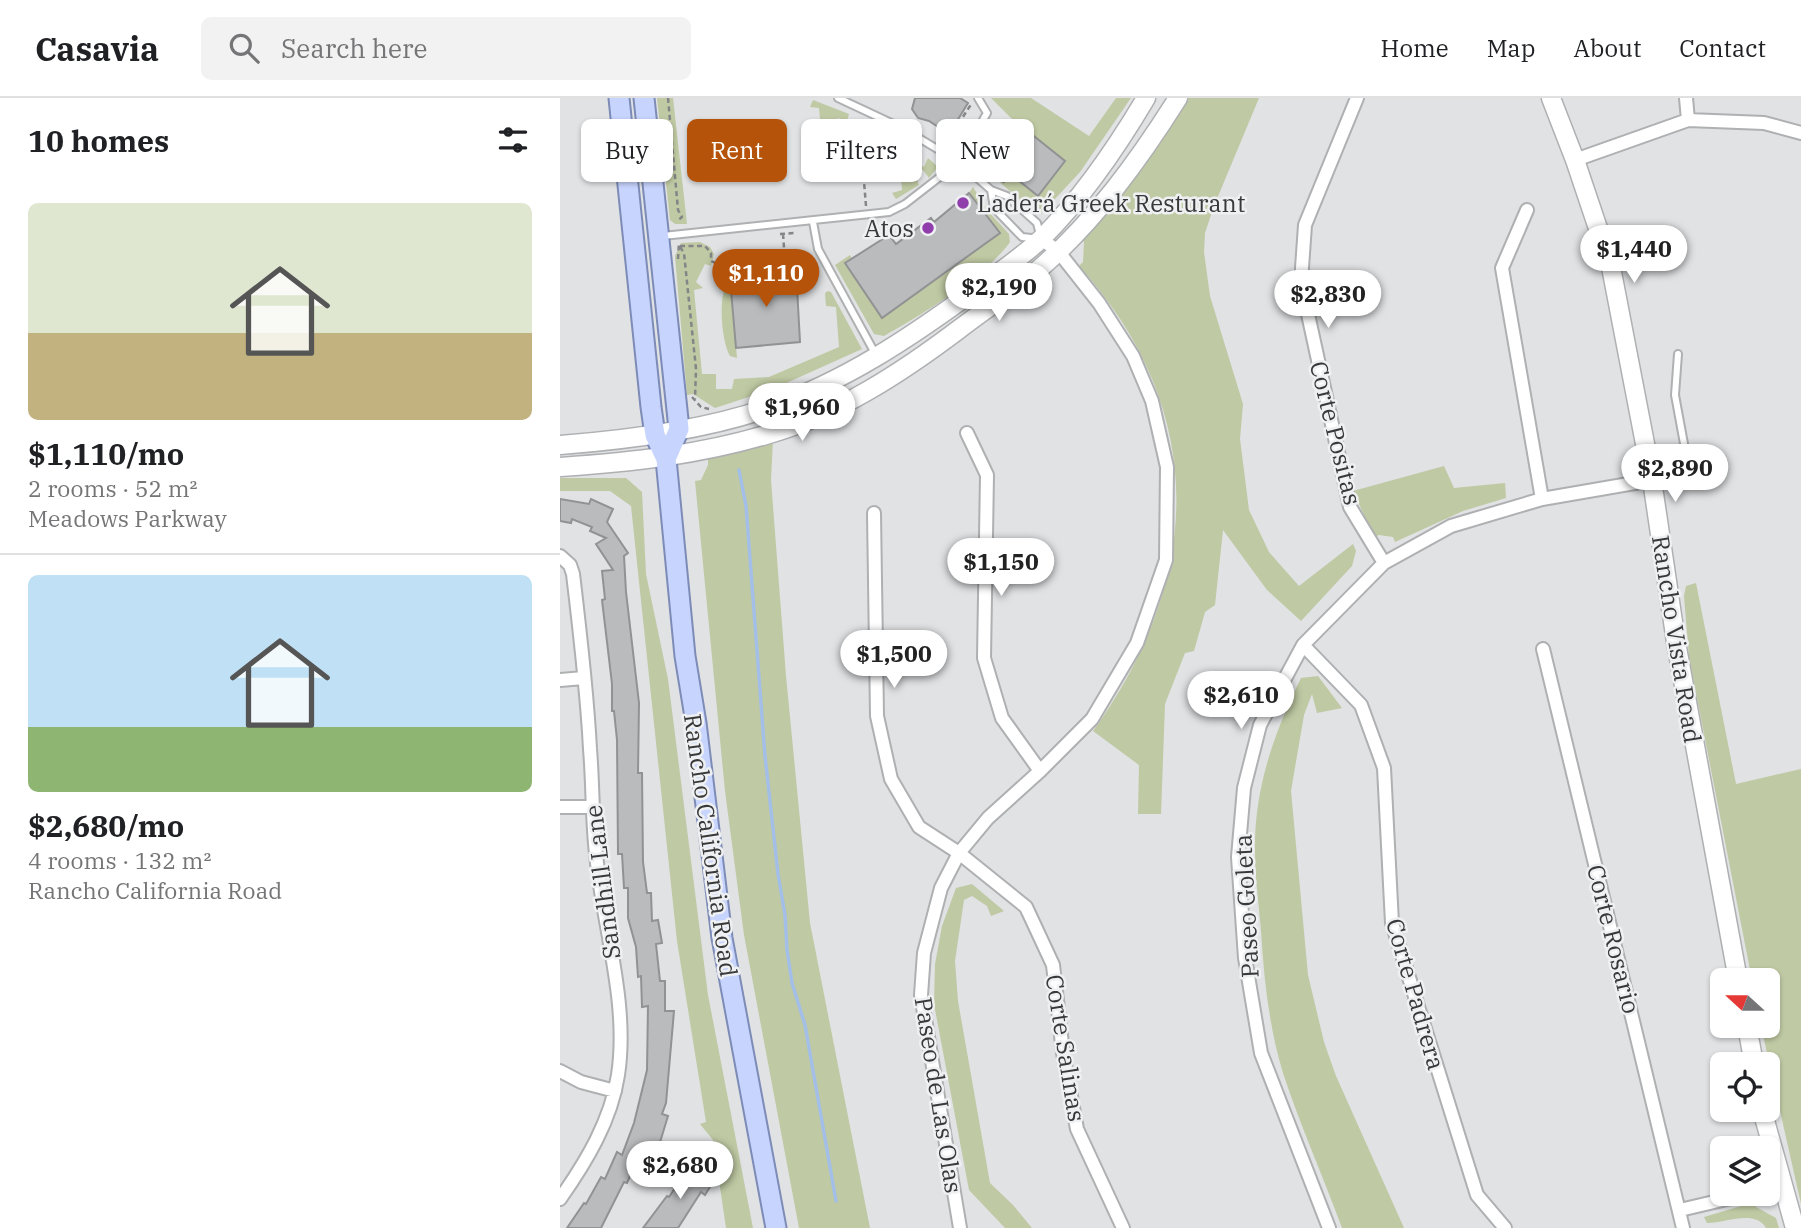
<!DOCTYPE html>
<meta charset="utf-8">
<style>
body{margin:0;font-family:"IBM Plex Serif",serif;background:#f2f2f2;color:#202124;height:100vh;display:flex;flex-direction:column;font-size:26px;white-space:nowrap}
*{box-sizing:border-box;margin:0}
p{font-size:23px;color:#757577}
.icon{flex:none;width:38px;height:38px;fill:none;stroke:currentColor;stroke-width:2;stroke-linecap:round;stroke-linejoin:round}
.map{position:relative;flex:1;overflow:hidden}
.panel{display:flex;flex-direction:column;background:#fff;width:560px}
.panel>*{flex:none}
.hud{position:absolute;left:21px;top:21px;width:665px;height:63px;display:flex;gap:14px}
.needle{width:46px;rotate:291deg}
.buttons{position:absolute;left:1150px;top:870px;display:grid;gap:14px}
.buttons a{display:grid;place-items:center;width:70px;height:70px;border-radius:10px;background:#fff;box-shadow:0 2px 5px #0004;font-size:35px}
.price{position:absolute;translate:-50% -60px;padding:0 16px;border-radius:24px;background:#fff;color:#222;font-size:23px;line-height:46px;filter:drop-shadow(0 2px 4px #0008)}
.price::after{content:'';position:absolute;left:50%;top:42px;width:21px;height:16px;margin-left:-10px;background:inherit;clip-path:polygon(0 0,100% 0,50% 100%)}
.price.selected{background:#b45309;color:#fff}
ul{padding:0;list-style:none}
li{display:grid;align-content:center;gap:14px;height:371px;padding:0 28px}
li+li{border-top:2px solid #e0e0e0}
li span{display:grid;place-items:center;height:217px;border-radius:10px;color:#555}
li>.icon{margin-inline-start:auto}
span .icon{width:126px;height:126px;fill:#fffc;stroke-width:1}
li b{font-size:30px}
h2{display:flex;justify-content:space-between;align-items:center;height:84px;padding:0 28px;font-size:30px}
.chip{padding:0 24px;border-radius:10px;background:#fff;box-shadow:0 2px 5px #0004;font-size:24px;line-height:63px}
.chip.selected{background:#b45309;color:#fff}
header{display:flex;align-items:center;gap:42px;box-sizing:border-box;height:98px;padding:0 35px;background:#fff;border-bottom:2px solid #e0e0e0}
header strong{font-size:33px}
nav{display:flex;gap:38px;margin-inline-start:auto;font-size:24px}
.search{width:490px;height:63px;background:#f2f2f2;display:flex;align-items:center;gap:18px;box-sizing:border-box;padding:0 24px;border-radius:10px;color:#757577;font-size:26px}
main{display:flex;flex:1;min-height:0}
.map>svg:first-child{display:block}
</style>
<header>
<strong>Casavia</strong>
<div class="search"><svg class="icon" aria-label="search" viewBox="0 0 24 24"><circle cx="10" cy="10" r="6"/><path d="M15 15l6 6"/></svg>Search here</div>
<nav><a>Home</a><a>Map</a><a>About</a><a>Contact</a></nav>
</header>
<main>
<section class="panel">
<h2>10 homes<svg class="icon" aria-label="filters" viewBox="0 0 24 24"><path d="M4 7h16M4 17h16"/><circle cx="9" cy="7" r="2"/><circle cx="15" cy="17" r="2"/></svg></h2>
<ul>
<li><span style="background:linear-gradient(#dfe7d0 60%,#c2b280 0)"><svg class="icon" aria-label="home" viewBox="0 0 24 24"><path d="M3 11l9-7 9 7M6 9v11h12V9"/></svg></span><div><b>$1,110/mo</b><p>2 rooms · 52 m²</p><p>Meadows Parkway</p></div></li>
<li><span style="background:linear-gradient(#bfe0f5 70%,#8fb573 0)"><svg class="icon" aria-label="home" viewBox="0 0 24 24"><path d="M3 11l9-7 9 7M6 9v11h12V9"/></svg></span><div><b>$2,680/mo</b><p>4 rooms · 132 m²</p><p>Rancho California Road</p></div></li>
</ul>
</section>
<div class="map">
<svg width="1241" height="1130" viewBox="0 0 1241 1130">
<rect width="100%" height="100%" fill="#e0e2e4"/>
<path fill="#bfc9a3" d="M97 0H113L127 126H115L110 122Z
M431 0H471L529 38 556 0H571L520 74 481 116 475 115 419 66 428 58 478 97 505 63 450 19Z
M627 0H699L654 108 645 135 644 154 650 198 683 306 680 341 689 412 709 454 739 488 793 446 796 453 792 468 741 523 707 492 663 432 655 507 645 514 634 553 625 555 605 606 601 716H578L579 667 533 633C644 480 649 312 519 168L523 164 524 144 521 140 581 69Z
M253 2 289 16 287 23 278 20 266 48 274 55 263 54 259 10 250 9Z
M343 45 345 48 342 56 364 69 368 60 378 69 369 80 363 72 355 76 359 87 336 101 332 95 342 92 340 67H331L336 52Z
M413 89 427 112 449 136 450 144C426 178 361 217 324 238L314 236 275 167 290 157 292 161 285 165 322 220 440 135 409 95Z
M140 144 150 149 154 156 151 168 145 166 136 184 143 190 134 192 142 276H156V291H172L174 281 209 279 279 249 276 209 266 208 265 195 268 193 271 194 302 251 213 291 155 310 133 296 127 297 115 158 121 145Z
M170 180 177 260 170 258C161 243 157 193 170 180Z
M213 342 211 382 226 578 250 825 310 1130H239L184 837 165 693 135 383 141 382 148 367V360Z
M884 368 894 390 945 385 946 400 903 413 835 444 833 439 819 437 814 439 793 393Z
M0 380H66L82 394 86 476 108 581 148 897 193 1130H166L153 1042 140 1026 146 1024 117 843 71 408 50 393H0Z
M1136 485 1176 686 1241 671V1106L1201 928H1208V882H1192L1129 559 1124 498 1126 488Z
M758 578 782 610 757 615 752 596 744 617 731 693 748 877 764 944 776 978 844 1130H782C763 1078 740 1027 723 975 709 929 704 881 701 833 699 807 695 780 695 753 694 691 714 635 741 580Z
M412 786 444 813 431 818 427 808 412 798 404 802 395 863 398 903 430 1085 453 1107 472 1130H445L409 1092 374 906 375 866 382 828 396 790Z
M1195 1104 1196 1109 1216 1120 1219 1130H1206C1195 1111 1166 1125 1147 1125L1144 1119Z"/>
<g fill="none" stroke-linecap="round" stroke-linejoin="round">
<path stroke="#a4bfe7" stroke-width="3.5" d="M179 372 186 408 205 658 218 776 225 817 227 852 232 885 245 927 276 1103"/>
</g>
<path fill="#b9bbbd" stroke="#919294" stroke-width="2" d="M355 0H400L408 5 389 36 369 23 358 20 352 11Z
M455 23 505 63 478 98 428 58Z
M409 95 440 135 322 220 285 165 329 137 336 146 371 120 374 124Z
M236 171 240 244 176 250 170 180Z
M0 401 29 406 31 401 53 411 47 424 68 455 64 458 66 494 79 605 78 675H82L83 764 87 795H91L92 823 98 822 102 845 96 846 100 883H105V913H114L106 1005 102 1016 108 1018 101 1041 93 1063 79 1057 67 1085 64 1084 41 1130H7L24 1105 26 1106 41 1079 45 1081 57 1054 62 1057 74 1025 87 972 88 908 82 909 81 878 78 879 76 849 68 820V790H64L62 756H58L57 642 54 613H52V586L42 502 45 501 42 473 53 472 36 446 46 440 30 433 32 429 12 421 11 425 0 423Z
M129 1069 153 1084 145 1097 141 1094 118 1130H83L107 1098 109 1099Z"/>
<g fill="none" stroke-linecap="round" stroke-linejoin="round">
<g stroke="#aeb0b2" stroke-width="10">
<path id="service" d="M278 0 342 30 399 64 431 92 447 98 477 125 481 141 462 139 434 110 431 92
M253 124 258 151 316 257
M103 138 329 114 345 106 399 64 427 15 418 0
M1094 382 1126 376 1127 362 1115 297 1118 256"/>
</g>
<g stroke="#aeb0b2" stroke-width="16">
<path id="minor" d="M797 0 745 127 741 184 790 409 824 465
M1126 0 1128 22
M1015 62 1128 22 1204 25 1241 35
M967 112 942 170 982 401
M407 335 427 377 424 560 442 620 480 673
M314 415 317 618 331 681 359 729 399 755 466 809 493 867 503 955 517 1031 563 1130
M0 458 10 467 13 476C20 534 27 592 30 651 33 686 32 721 36 756 43 829 69 905 58 977 51 1023 26 1064 0 1101
M743 547 801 607 824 670 832 825 917 1097 945 1130
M983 551 1123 1130
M0 582 24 580
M0 709H32
M0 973 21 984 55 993
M1208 1091 1223 1087
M1120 1112 1188 1096
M400 1130 361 897 364 855 381 790 399 755 428 720 480 673 532 621 577 545 606 462 607 369 592 303 573 258 539 205 498 153 481 141
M769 1130 701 955 685 860 678 759 684 690 700 627 743 547 824 465 891 428 982 401 1092 382"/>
</g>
<g stroke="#aeb0b2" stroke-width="21">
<path id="secondary" d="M991 0 1015 62 1051 169 1092 382 1116 544 1178 882
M0 347C67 342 144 332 208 310 284 284 351 239 415 192 437 176 462 159 482 140 522 100 557 49 586 0
M0 369C73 364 138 357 209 336 278 316 341 275 398 232 424 212 453 193 478 172 534 124 579 62 618 0
M1187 928 1194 966
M1202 1012 1235 1130"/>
</g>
<g stroke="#7d8bb7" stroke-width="23">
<path id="primary" d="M59 0 91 309 95 337 106 361 125 558 136 625 162 840 216 1130
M84 0 119 331 106 361"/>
</g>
<path stroke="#848587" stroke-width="2.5" stroke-dasharray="5 3.5" stroke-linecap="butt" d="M108 0 118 112 122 119 117 123
M387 39 399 47
M389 40 412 5
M422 64 447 87
M306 108 302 59 315 29
M220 136 234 135
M223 136 225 163
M120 148H145L151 155V163L172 172
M120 149 124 155 136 271 135 301
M118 161 119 144
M248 173 258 168
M132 299 141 309 149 311"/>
<use href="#service" stroke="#fff" stroke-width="6"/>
<use href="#minor" stroke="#fff" stroke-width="12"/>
<use href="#secondary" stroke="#fff" stroke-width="18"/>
<use href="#primary" stroke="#c7d4fd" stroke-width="19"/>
</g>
<g fill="#913ead" stroke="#eef0f2" stroke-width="2.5">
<circle cx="403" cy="105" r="7"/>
<circle cx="368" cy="130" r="7"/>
</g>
<g text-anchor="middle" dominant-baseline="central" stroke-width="5" stroke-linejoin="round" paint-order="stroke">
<g font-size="24" fill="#38393a" stroke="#eef0f2" text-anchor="start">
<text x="417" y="105">Laderá Greek Resturant</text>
<text x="354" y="130" text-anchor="end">Atos</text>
</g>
<g font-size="24" fill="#38393a" stroke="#eef0f2">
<text transform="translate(776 335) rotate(76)">Corte Positas</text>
<text transform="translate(1117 541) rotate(81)">Rancho Vista Road</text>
<text transform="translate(151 747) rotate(82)">Rancho California Road</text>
<text transform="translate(42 784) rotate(-97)">Sandhill Lane</text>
<text transform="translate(686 808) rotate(-93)">Paseo Goleta</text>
<text transform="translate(1054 841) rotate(76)">Corte Rosario</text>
<text transform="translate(856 896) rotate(74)">Corte Padrera</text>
<text transform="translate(506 950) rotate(81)">Corte Salinas</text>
<text transform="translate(379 997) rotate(81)">Paseo de Las Olas</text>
</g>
</g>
</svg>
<div class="buttons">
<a><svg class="needle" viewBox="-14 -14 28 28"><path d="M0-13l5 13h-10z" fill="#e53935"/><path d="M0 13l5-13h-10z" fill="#757577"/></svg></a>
<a><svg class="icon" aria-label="locate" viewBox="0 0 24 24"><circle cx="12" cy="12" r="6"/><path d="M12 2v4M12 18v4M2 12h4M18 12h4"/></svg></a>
<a><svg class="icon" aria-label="layers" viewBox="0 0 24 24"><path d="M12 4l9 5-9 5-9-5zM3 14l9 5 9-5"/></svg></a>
</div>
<b class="price" style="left:1074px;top:187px">$1,440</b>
<b class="price selected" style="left:206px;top:211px">$1,110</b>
<b class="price" style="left:439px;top:225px">$2,190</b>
<b class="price" style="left:768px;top:232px">$2,830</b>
<b class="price" style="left:242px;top:345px">$1,960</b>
<b class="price" style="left:1115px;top:406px">$2,890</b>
<b class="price" style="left:441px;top:500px">$1,150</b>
<b class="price" style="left:334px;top:592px">$1,500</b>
<b class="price" style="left:681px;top:633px">$2,610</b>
<b class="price" style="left:120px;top:1103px">$2,680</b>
<div class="hud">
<a class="chip">Buy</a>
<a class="chip selected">Rent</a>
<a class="chip">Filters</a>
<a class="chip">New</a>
</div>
</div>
</main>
